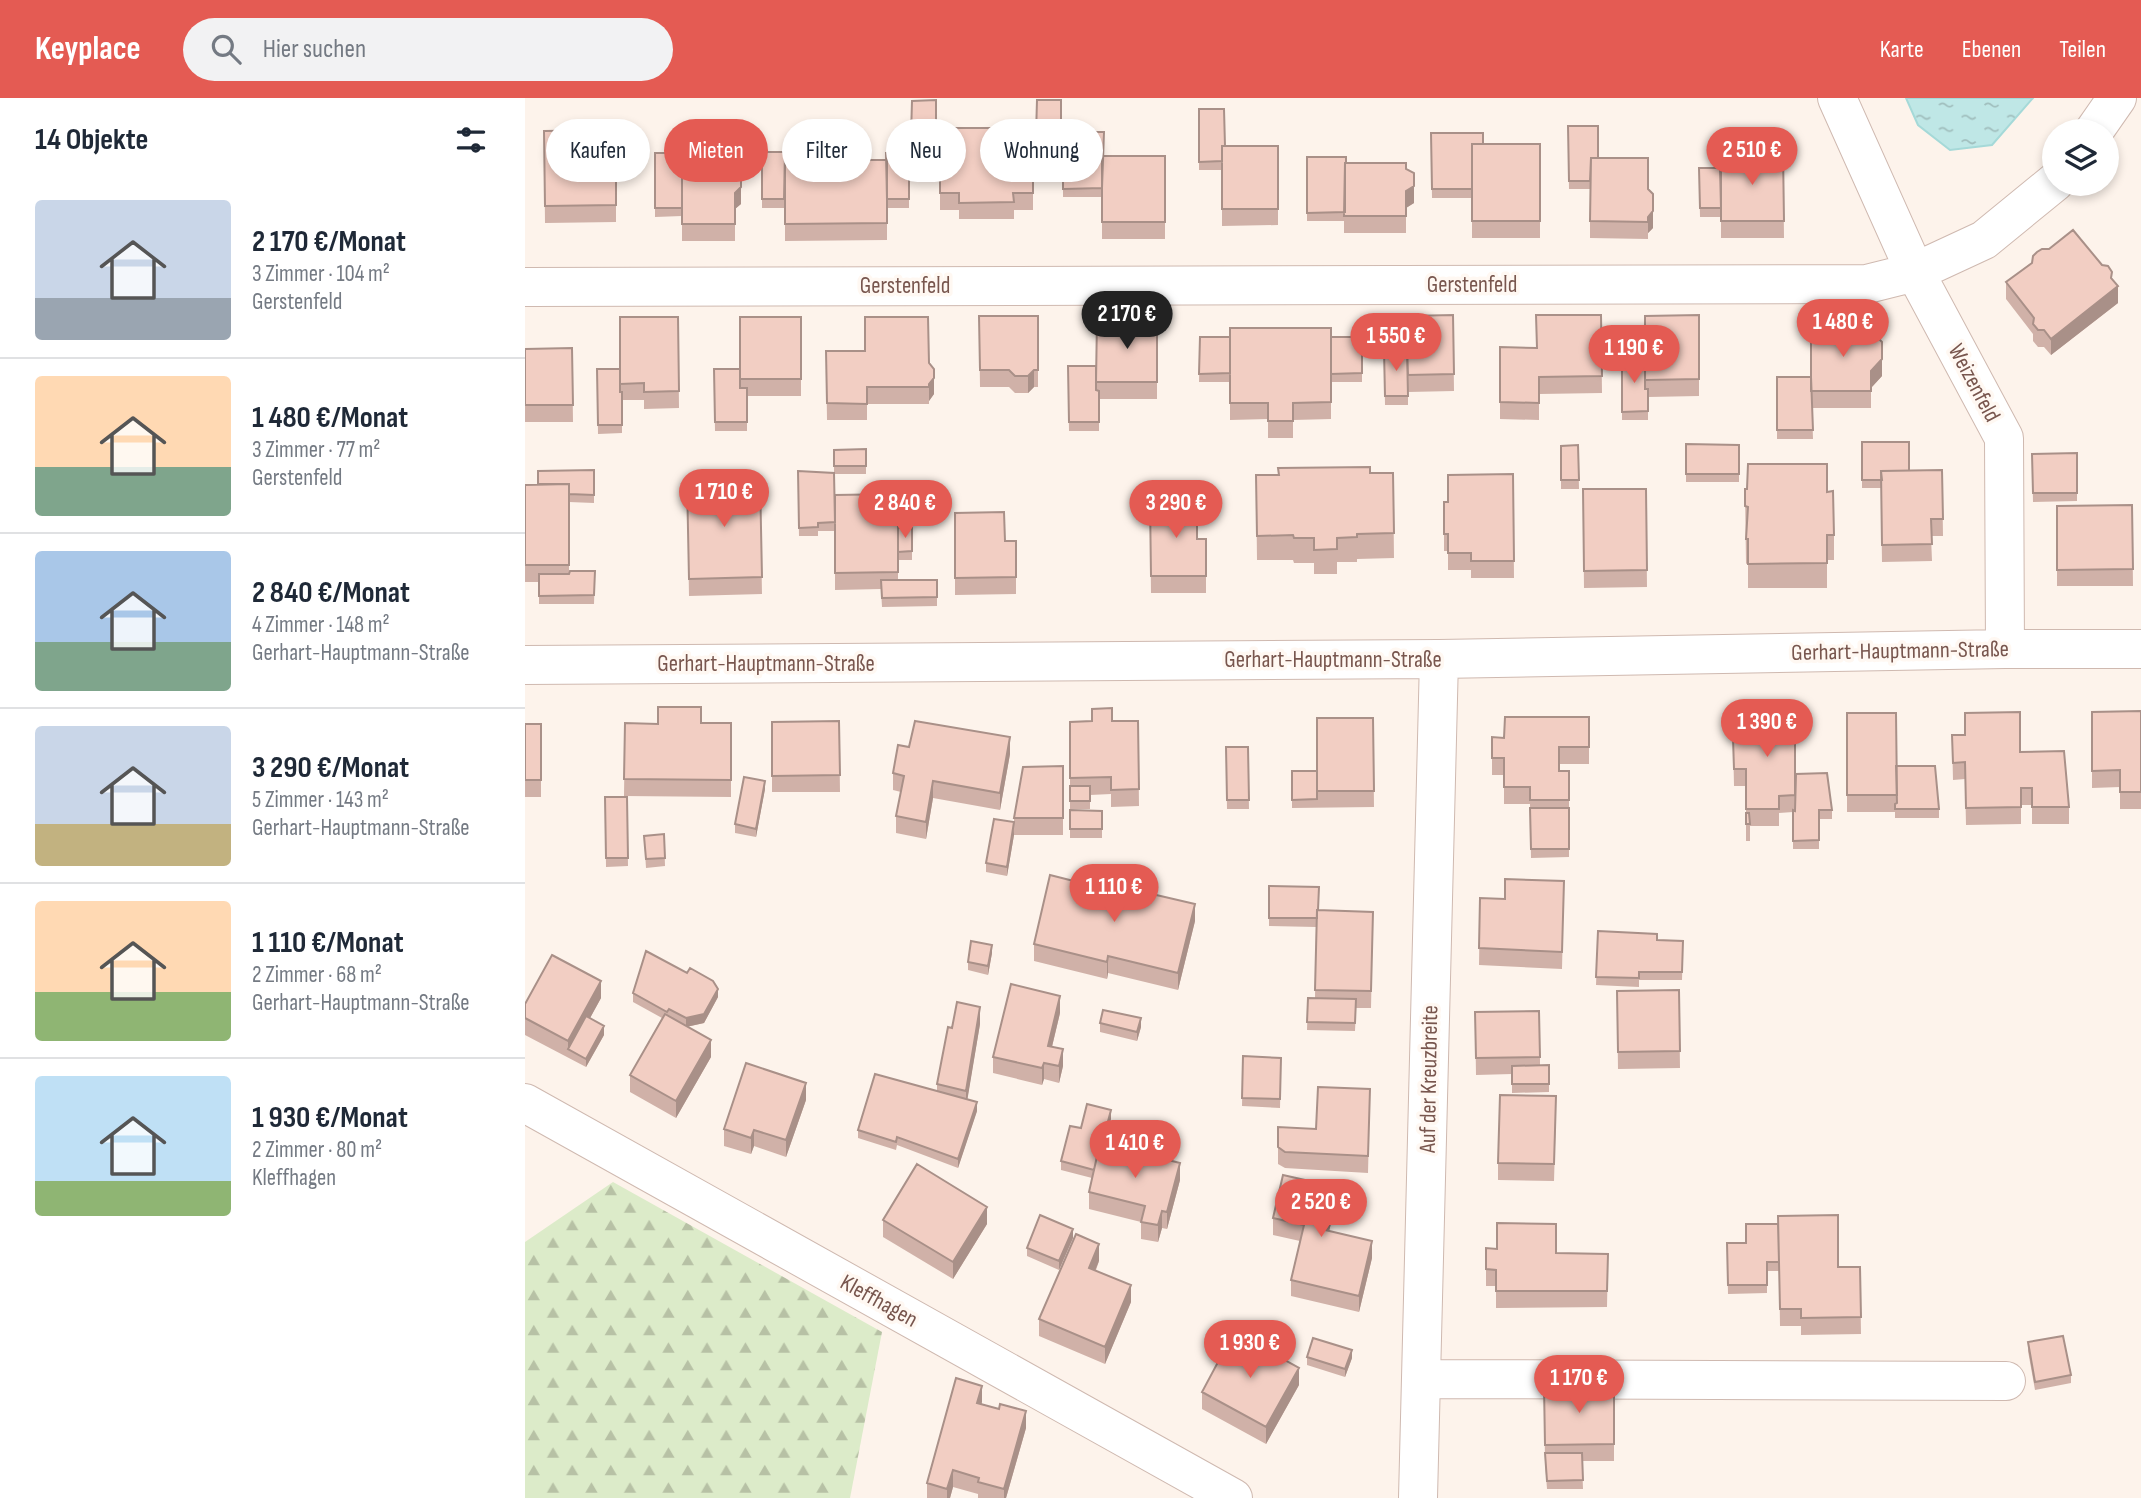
<!DOCTYPE html>
<html lang="de">
<meta charset="utf-8">
<style>
body{margin:0;font-family:"Sofia Sans Condensed",sans-serif;background:#f2f2f3;color:#1f2937;height:100vh;display:flex;flex-direction:column;font-size:26px;white-space:nowrap}
*{box-sizing:border-box;margin:0}
p{font-size:23px;color:#747a83}
.icon{flex:none;width:38px;height:38px;fill:none;stroke:currentColor;stroke-width:2;stroke-linecap:round;stroke-linejoin:round}
.map{position:relative;flex:1;overflow:hidden}
.sheet{display:flex;flex-direction:column;background:#fff;width:525px}
.sheet>*{flex:none}
.guide{position:absolute;left:21px;top:21px;width:665px;height:63px;display:flex;gap:14px}
.fabs{position:absolute;left:1517px;top:21px;display:grid;gap:14px}
.fabs a{display:grid;place-items:center;width:77px;height:77px;border-radius:50%;background:#fff;box-shadow:0 4px 10px #0003;font-size:35px}
.price{position:absolute;translate:-50% -60px;padding:0 16px;border-radius:24px;background:#e45b53;color:#fff;font-size:23px;line-height:46px;filter:drop-shadow(0 2px 4px #0008)}
.price::after{content:'';position:absolute;left:50%;top:42px;width:21px;height:16px;margin-left:-10px;background:inherit;clip-path:polygon(0 0,100% 0,50% 100%)}
.price.current{background:#222;color:#fff}
ul{padding:0;list-style:none}
li{display:flex;align-items:center;gap:21px;height:175px;padding:0 35px}
li+li{border-top:2px solid #e0e1e3}
li span{display:grid;place-items:center;flex:none;width:196px;height:140px;border-radius:7px;color:#555}
li>.icon{margin-inline-start:auto}
span .icon{width:84px;height:84px;fill:#fffc;stroke-width:1}
li b{font-size:30px}
h2{display:flex;justify-content:space-between;align-items:center;height:84px;padding:0 35px;font-size:30px}
.chip{padding:0 24px;border-radius:32px;background:#fff;box-shadow:0 4px 10px #0003;font-size:24px;line-height:63px}
.chip.current{background:#e45b53;color:#fff}
header{display:flex;align-items:center;gap:42px;box-sizing:border-box;height:98px;padding:0 35px;background:#e45b53;color:#fff}
header strong{font-size:33px}
nav{display:flex;gap:38px;margin-inline-start:auto;font-size:24px}
.search{width:490px;height:63px;background:#f2f2f3;display:flex;align-items:center;gap:18px;box-sizing:border-box;padding:0 24px;border-radius:38px;color:#747a83;font-size:26px}
main{display:flex;flex:1;min-height:0}
.map>svg:first-child{display:block}
</style>
<header>
<strong>Keyplace</strong>
<div class="search"><svg class="icon" aria-label="search" viewBox="0 0 24 24"><circle cx="10" cy="10" r="6"/><path d="M15 15l6 6"/></svg>Hier suchen</div>
<nav><a>Karte</a><a>Ebenen</a><a>Teilen</a></nav>
</header>
<main>
<section class="sheet">
<h2>14 Objekte<svg class="icon" aria-label="filters" viewBox="0 0 24 24"><path d="M4 7h16M4 17h16"/><circle cx="9" cy="7" r="2"/><circle cx="15" cy="17" r="2"/></svg></h2>
<ul>
<li><span style="background:linear-gradient(#c9d6e8 70%,#9aa5b1 0)"><svg class="icon" aria-label="home" viewBox="0 0 24 24"><path d="M3 11l9-7 9 7M6 9v11h12V9"/></svg></span><div><b>2 170 €/Monat</b><p>3 Zimmer · 104 m²</p><p>Gerstenfeld</p></div></li>
<li><span style="background:linear-gradient(#ffd9b3 65%,#7fa58c 0)"><svg class="icon" aria-label="home" viewBox="0 0 24 24"><path d="M3 11l9-7 9 7M6 9v11h12V9"/></svg></span><div><b>1 480 €/Monat</b><p>3 Zimmer · 77 m²</p><p>Gerstenfeld</p></div></li>
<li><span style="background:linear-gradient(#a9c7e8 65%,#7fa58c 0)"><svg class="icon" aria-label="home" viewBox="0 0 24 24"><path d="M3 11l9-7 9 7M6 9v11h12V9"/></svg></span><div><b>2 840 €/Monat</b><p>4 Zimmer · 148 m²</p><p>Gerhart-Hauptmann-Straße</p></div></li>
<li><span style="background:linear-gradient(#c9d6e8 70%,#c2b280 0)"><svg class="icon" aria-label="home" viewBox="0 0 24 24"><path d="M3 11l9-7 9 7M6 9v11h12V9"/></svg></span><div><b>3 290 €/Monat</b><p>5 Zimmer · 143 m²</p><p>Gerhart-Hauptmann-Straße</p></div></li>
<li><span style="background:linear-gradient(#ffd9b3 65%,#8fb573 0)"><svg class="icon" aria-label="home" viewBox="0 0 24 24"><path d="M3 11l9-7 9 7M6 9v11h12V9"/></svg></span><div><b>1 110 €/Monat</b><p>2 Zimmer · 68 m²</p><p>Gerhart-Hauptmann-Straße</p></div></li>
<li><span style="background:linear-gradient(#bfe0f5 75%,#8fb573 0)"><svg class="icon" aria-label="home" viewBox="0 0 24 24"><path d="M3 11l9-7 9 7M6 9v11h12V9"/></svg></span><div><b>1 930 €/Monat</b><p>2 Zimmer · 80 m²</p><p>Kleffhagen</p></div></li>
</ul>
</section>
<div class="map">
<svg width="1616" height="1400" viewBox="0 0 1616 1400">
<defs>
<pattern id="forest-firs" width="22" height="20" patternUnits="userSpaceOnUse" patternTransform="scale(1.75)"><rect width="22" height="20" fill="#dcebc9"/><path d="M5 1l3.5 6h-7zM16 11l3.5 6h-7z" fill="#b7c1a5"/></pattern>
<pattern id="water-ripples" width="26" height="14" patternUnits="userSpaceOnUse" patternTransform="scale(1.75)"><rect width="26" height="14" fill="#bfe7e6"/><path d="M2 4q2-2 4 0t4 0M15 11q2-2 4 0t4 0" fill="none" stroke="#a0bebd"/></pattern>
</defs>
<rect width="100%" height="100%" fill="#fdf3eb"/>
<path fill="url(#forest-firs)" d="M88 1084 357 1234 325 1400H0V1144Z"/>
<path fill="url(#water-ripples)" stroke="#a5d9d8" stroke-width="2" d="M1381 0H1508L1467 47 1425 52 1393 27Z"/>
<g fill="none" stroke-linecap="round" stroke-linejoin="round">
<g stroke="#cfb9b0" stroke-width="40">
<path id="minor" d="M1312 0 1390 174 1479 340 1480 551
M1569 33 1592 0
M0 189 1342 186 1390 174 1459 142 1530 84
M0 567 914 561 1480 551H1616
M0 1005 708 1400
M896 1281 1481 1283
M893 1400 914 561"/>
</g>
<use href="#minor" stroke="#fff" stroke-width="38"/>
</g>
<path fill="#d0b1a8" d="M411 2V46H386L387 3Z
M512 2H536V46H511Z
M674 11 700 48H753V127L697 128V65V72H674Z
M1043 28 1073 60 1123 91 1128 96V130L1123 135V141L1065 140V91H1044Z
M415 30H508V112H489V121H434V112H415Z
M91 32V124L20 125 19 33Z
M538 34 578 58H640V141H577V95V99H538Z
M906 35 958 46H1015V140H947V100H907Z
M237 54H260L259 110H237Z
M1258 54 1259 140H1196V119H1175L1174 70H1195Z
M130 55 158 67 210 71 216 77V106L210 111V143H157V112V118L130 119Z
M384 55V110H362V142L260 143V62H361Z
M782 59 821 65 881 71 889 105 881 110V135H819V123H782Z
M1524 151 1587 181 1593 205 1526 257 1519 249H1513L1508 243V236L1481 201V184Z
M928 217 929 293 883 294V307H860L859 252H882Z
M1076 217 1077 295 1014 296V322L975 321V249L1011 250Z
M1174 217V298L1123 299V322H1097V258H1120V218Z
M454 218H513V289H509L503 295H490L484 289H455Z
M153 219 154 310 119 311V302H97V335L73 336 72 271H95Z
M215 219H276V298H222V333H190L189 271H215Z
M572 221H632V301H574V333H544L543 268H571Z
M1305 232 1357 244V278L1346 290V310H1287L1288 341H1252V279H1286Z
M675 239H837V284H806V259V321L768 322V340H743V321L705 322V284H674Z
M47 250 48 324H0V251Z
M301 253 404 265 409 296 404 303V306H342V322H302Z
M1337 344 1384 373 1417 372 1418 438H1406L1407 463 1357 464 1356 390H1337Z
M1161 346 1214 347V384H1161Z
M1053 347 1054 391H1036V348Z
M341 351V376H310V406L373 430 387 453V462H373V459V482H412V508L357 509 356 491 310 492V433H293V438H274L273 373 309 375V352Z
M1552 355V403L1508 404 1507 356Z
M868 375 869 460 832 461V464H812V476H789V465H769L768 462H732L731 377Z
M988 376 989 480H946V472H923V453H919V404H923Z
M235 381 237 496 164 498 162 382Z
M0 387 69 397V405L44 404V476L70 473 69 506H14V484H0Z
M1058 391H1121L1122 489 1059 490Z
M1220 391 1302 394 1309 437V462H1302V490H1223V465L1221 466Z
M625 403 672 441H681V495H626Z
M1607 407 1608 488H1532V408Z
M430 415 480 443H491V496L430 497Z
M1616 613V711H1595V689L1567 690V614Z
M1322 615 1414 711V720H1370V714H1322Z
M1270 616V713L1307 712V721H1294V751H1268V714L1254 715V728H1225V743H1221V688H1209L1208 640H1219Z
M1064 619V666H1034V673L1044 702V759L1006 760 1005 706H979V677H967V639L979 640Z
M848 620 849 709 767 710V673H792Z
M314 623 315 694H247V624Z
M613 623 614 708 586 709V696L565 697V711H545V624Z
M100 625H206V699L99 698Z
M0 626H16V699H0Z
M1427 637 1495 654 1544 709V726H1507V707H1496V726L1441 727 1440 681 1428 682Z
M384 649 485 656 475 712 408 700 401 741 371 735V718L376 694 368 692V675Z
M701 649H723L724 711H702Z
M538 668V737H489L482 778 461 774V765L489 724V720Z
M240 691 231 739 210 735V726Z
M80 699H102L103 768 81 769Z
M545 712 577 713V740H545Z
M139 736 140 768 121 770 119 738Z
M1039 783 1037 871 954 867 955 800 980 801Z
M744 788 794 812 848 814 846 910H831L830 933 782 932 783 900H790L791 829 744 828Z
M596 795 670 823 653 892 583 875 582 881 509 863V846Z
M1073 833 1132 842 1158 843 1157 882H1114V889L1071 887Z
M467 855 463 877 443 872V864Z
M1154 892 1155 970 1093 971 1092 893Z
M108 895 193 899 179 925 161 929 186 959 151 1020 105 994V977L137 920 108 904Z
M76 900 65 920 79 937 61 969 0 937V906Z
M950 914 1015 959V967H1024V994L987 995V976L951 977Z
M535 915 527 949 538 968 534 985 519 981 517 987 468 975V959Z
M575 925 616 929 612 943 575 934Z
M455 926 442 1002 452 1013 433 1070 372 1047 371 1052 333 1040V1032L412 993V986L427 930Z
M718 958 756 960 755 1010 717 1008Z
M845 991 843 1075 760 1070 753 1066V1029L791 1031Z
M281 1002 261 1059 229 1048 226 1056 199 1048V1031Z
M1031 1015 1029 1083 973 1082V1065Z
M586 1021 579 1046 655 1082 642 1131 637 1130 633 1144 616 1141V1124L564 1111V1094L567 1080 536 1072V1063Z
M811 1106 804 1133 847 1160 834 1214 766 1198V1182L775 1143 748 1137V1120Z
M358 1122 462 1126 428 1181 358 1139Z
M548 1140 534 1172 502 1158V1150Z
M1202 1145 1313 1169H1335L1336 1236 1276 1237V1228H1255L1254 1157V1173H1242V1195L1203 1196Z
M961 1150 1031 1155 1083 1156 1082 1209 971 1210V1188H961Z
M574 1163 571 1172 606 1204 580 1266 514 1238V1221Z
M1503 1244 1546 1277V1285L1510 1292 1503 1253Z
M782 1259 827 1260 820 1279 782 1267Z
M774 1287 741 1346 677 1311V1294Z
M1089 1287V1363H1057L1058 1391H1022L1020 1364 1019 1288Z
M457 1304V1306L501 1330 481 1400H453V1396L428 1389 425 1400H402V1385Z"/>
<path fill="#a99088" d="M889 88V105L881 110V93Z
M216 89V106L210 111V95Z
M1128 113V130L1123 135V119Z
M1587 174V193L1593 188V205L1526 257V241L1586 180Z
M1357 261V278L1346 290V273Z
M509 272V289L503 295V278Z
M409 280V296L404 303V286Z
M485 639V656L475 712V695Z
M240 683V691L231 739V731Z
M408 683V700L401 741V724Z
M489 730V737L482 778V769Z
M670 806V823L653 892V875Z
M467 847V855L463 877V868Z
M583 858V875L582 881V864Z
M76 883V900L47 953 43 951V960V943Z
M193 891V899L179 925 161 929V920Z
M535 898V915L523 965V948Z
M455 909V926L441 1010V993Z
M616 920V929L612 943V934Z
M79 928V937L61 969V961Z
M186 942V959L151 1020V1003Z
M538 951V968L534 985V968Z
M519 965V981L517 987V970Z
M281 985V1002L261 1059V1042Z
M452 1004V1013L433 1070V1061Z
M586 1012V1021L571 1081V1072Z
M229 1032V1048L226 1056V1040Z
M655 1065V1082L642 1131V1114Z
M811 1089V1106L800 1149V1132Z
M462 1109V1126L428 1181V1164Z
M637 1113V1130L633 1144V1127Z
M548 1131V1140L534 1172V1163Z
M847 1143V1160L834 1214V1198Z
M574 1146V1163L564 1187V1170Z
M606 1187V1204L580 1266V1249Z
M827 1252V1260L820 1279V1271Z
M774 1270V1287L741 1346V1329Z
M457 1288V1304L452 1322V1305Z
M501 1313V1330L481 1400H479V1391Z
M428 1372V1389L425 1400H422V1391Z"/>
<path fill="#f2cec3" stroke="#a99088" stroke-width="2" d="M411 2V37L386 38 387 3Z
M512 2H536V38L511 37Z
M674 11H699L700 48H697V63L674 64Z
M1043 28H1073V60H1066L1065 83H1044Z
M415 30H508V95H488L489 104 434 105V95H415Z
M91 32V107L20 108 19 33Z
M538 34H579L577 90 538 91Z
M906 35H958V46H947V91H907Z
M947 46H1015V123H947Z
M697 48H753V111H697Z
M237 54H260L259 101H237Z
M1258 54 1259 123H1196V55Z
M130 55H158V67H157V110H130Z
M361 55H384V101H362Z
M577 58H640V124H577Z
M782 59H821V65H820V114L782 115Z
M1066 60H1123V91L1128 96V113L1123 119V124L1065 123Z
M260 62H362V125L260 126Z
M820 65H881V71L889 75V88L881 93V118H819Z
M157 67H210V71L216 77V89L210 95V126H157Z
M1174 70H1195L1196 110H1175Z
M1548 132 1577 167 1583 168 1587 174 1586 180 1593 188 1526 241 1519 232H1513L1508 226 1509 220 1481 184 1507 165 1508 158 1512 154 1517 151H1524Z
M928 217 929 276 883 277 881 218Z
M1011 217H1076L1077 278 1014 279V305L975 304V249L1012 250Z
M1174 217V281L1120 282V218Z
M454 218H513V272H509L503 278H490L484 272H455Z
M95 219H153L154 293 119 294V285L95 286Z
M215 219H276V281H215Z
M340 219H403L404 265 409 271V280L404 286V289H342V306L302 305 301 253H340Z
M572 221H632V284H571Z
M1286 229H1305V232H1345L1357 244V261L1346 273V293H1286Z
M705 230H806V304L768 305V323H743V305H705Z
M675 239H705V275L674 276Z
M806 239H837V275L806 276Z
M47 250 48 307H0V251Z
M859 252H882L883 298H860Z
M1097 258H1120V291H1123V313L1097 314Z
M543 268H571V292L574 293V324H544Z
M72 271H95V294H97V327H73Z
M189 271H215V290H222V324H190Z
M1252 279H1286L1288 332H1252Z
M1337 344H1384V373H1356L1357 382H1337Z
M1161 346 1214 347V376H1161Z
M1053 347 1054 382H1036V348Z
M341 351V368H309V352Z
M1552 355V395H1508L1507 356Z
M1223 366H1302V394L1308 393 1309 437H1302V465L1223 466V441H1221L1223 409 1220 408V391H1222Z
M845 369V375H868L869 435 832 436V439L812 440V451L789 452V440H769L768 437 732 438 731 377H754L753 370Z
M69 372V397L44 396V386H13V373Z
M1417 372 1418 421H1406L1407 446 1357 447 1356 373Z
M273 373 309 375 310 424 293 425V429L274 430Z
M988 376 989 463H946V455H923V436H919V404H923V377Z
M235 381 237 479 164 481 162 382Z
M44 386V467H0V387Z
M1058 391H1121L1122 472 1059 473Z
M373 396V474L310 475V397Z
M625 403H672V441H681V478H626Z
M1607 407 1608 471 1532 472V408Z
M479 414 480 443H491V479L430 480V415Z
M373 430H387V453L373 454Z
M45 473H70L69 497 14 498V476H44Z
M356 482H412V499L357 500Z
M133 609H176V625H206V682L99 681 100 625 133 626Z
M587 610V623H613L614 691 586 692V679L545 680V624L567 623V611Z
M1616 613V694H1595V672L1567 673V614Z
M1495 614V654L1539 653 1544 709H1507V690H1496V709L1441 710 1440 664 1428 665 1427 637H1440V615Z
M1322 615H1371L1372 697H1322Z
M1270 616V697L1254 698V711H1221V671H1209L1208 640H1219V617Z
M980 619H1064V649H1034V673H1044V702H1005V689H979V660H967V639L979 640Z
M792 620H848L849 693H792Z
M314 623 315 677 247 678V624Z
M390 623 485 639 475 695 408 683 401 724 371 718 379 678 368 675 373 647 384 649Z
M0 626H16V682H0Z
M701 649H723L724 702H702Z
M538 668V720H489L498 669Z
M1371 668H1410L1414 711H1370V706L1372 705Z
M767 673H792V701L767 702Z
M1302 675 1307 712H1294V742L1268 743V712L1270 713 1271 676Z
M219 679 240 683 231 731 210 726Z
M545 688H565V703H545Z
M80 699H102L103 760H81Z
M1005 710H1044V751H1006Z
M545 712 577 713V731H545Z
M1221 715H1224L1225 726H1221Z
M469 721 489 724 482 769 461 765Z
M139 736 140 760 121 761 119 738Z
M525 777 596 795 597 789 670 806 653 875 583 858 582 864 509 846Z
M980 781 1039 783 1037 854 954 850 955 800 980 801Z
M744 788 794 789 793 812H792V820H744Z
M792 812 848 814 846 893 790 892Z
M1073 833 1132 836V842L1158 843 1157 874H1114V880L1071 879Z
M446 843 467 847 463 868 443 864Z
M121 853 162 875 165 870 188 883 193 891 179 916 161 920 144 911 142 914 108 895Z
M27 857 76 883 43 943 0 920V906Z
M486 886 535 898 523 948 538 951 534 968 519 965 517 970 468 959Z
M1154 892 1155 953 1093 954 1092 893Z
M783 900 831 901 830 925 782 924Z
M432 904 455 909 441 993 412 986 423 929 427 930Z
M578 912 616 920 612 934 575 925Z
M1014 913 1015 959 951 960 950 914Z
M140 916 186 942 151 1003 105 977Z
M61 918 79 928 61 961 43 951Z
M718 958 756 960 755 1001 717 1000Z
M221 965 281 985 261 1042 229 1032 226 1040 199 1031Z
M1024 967V986H987V968Z
M350 976 452 1004 433 1061 372 1039 371 1044 333 1032Z
M793 989 845 991 843 1058 760 1054 753 1049V1029L791 1031Z
M975 997 1031 998 1029 1066 973 1065Z
M562 1006 586 1012 577 1046 575 1045 569 1072 536 1063 545 1028 556 1030Z
M575 1045 655 1065 642 1114 637 1113 633 1127 616 1124 620 1108 564 1094Z
M392 1066 462 1109 428 1164 358 1122Z
M758 1077 811 1089 800 1132 847 1143 834 1198 766 1182 779 1127 748 1120Z
M515 1117 548 1131 534 1163 502 1150Z
M1313 1117V1169H1335L1336 1219 1276 1220V1211H1255L1253 1118Z
M972 1125 1031 1126V1155L1083 1156 1082 1193H971V1172L961 1171V1150L972 1151Z
M1221 1126H1253L1254 1164H1242V1187H1203L1202 1145H1221Z
M551 1136 574 1146 564 1170 606 1187 580 1249 514 1221Z
M709 1234 774 1270 741 1329 677 1294Z
M1538 1238 1546 1277 1510 1284 1503 1244Z
M788 1240 827 1252 820 1271 782 1259Z
M431 1280 457 1288 452 1305 474 1311 475 1306 501 1313 479 1391 453 1384 454 1380 428 1372 422 1391 402 1385Z
M1089 1287V1346L1020 1347 1019 1288Z
M1020 1355H1057L1058 1382 1022 1383Z"/>
<g text-anchor="middle" dominant-baseline="central" stroke-width="7" stroke-linejoin="round" paint-order="stroke">
<g font-size="23" fill="#78564e" stroke="#fff8f2">
<text x="947" y="187">Gerstenfeld</text>
<text x="380" y="188">Gerstenfeld</text>
<text transform="translate(1449 285) rotate(62)">Weizenfeld</text>
<text transform="translate(1375 553) rotate(-1)">Gerhart-Hauptmann-Straße</text>
<text x="808" y="562">Gerhart-Hauptmann-Straße</text>
<text x="241" y="566">Gerhart-Hauptmann-Straße</text>
<text transform="translate(904 981) rotate(-89)">Auf der Kreuzbreite</text>
<text transform="translate(354 1203) rotate(29)">Kleffhagen</text>
</g>
</g>
</svg>
<div class="fabs">
<a><svg class="icon" aria-label="layers" viewBox="0 0 24 24"><path d="M12 4l9 5-9 5-9-5zM3 14l9 5 9-5"/></svg></a>
</div>
<b class="price" style="left:1227px;top:89px">2 510 €</b>
<b class="price current" style="left:602px;top:253px">2 170 €</b>
<b class="price" style="left:1318px;top:261px">1 480 €</b>
<b class="price" style="left:871px;top:275px">1 550 €</b>
<b class="price" style="left:1109px;top:287px">1 190 €</b>
<b class="price" style="left:199px;top:431px">1 710 €</b>
<b class="price" style="left:380px;top:442px">2 840 €</b>
<b class="price" style="left:651px;top:442px">3 290 €</b>
<b class="price" style="left:1242px;top:661px">1 390 €</b>
<b class="price" style="left:589px;top:826px">1 110 €</b>
<b class="price" style="left:610px;top:1082px">1 410 €</b>
<b class="price" style="left:796px;top:1141px">2 520 €</b>
<b class="price" style="left:725px;top:1282px">1 930 €</b>
<b class="price" style="left:1054px;top:1317px">1 170 €</b>
<div class="guide">
<a class="chip">Kaufen</a>
<a class="chip current">Mieten</a>
<a class="chip">Filter</a>
<a class="chip">Neu</a>
<a class="chip">Wohnung</a>
</div>
</div>
</main>
